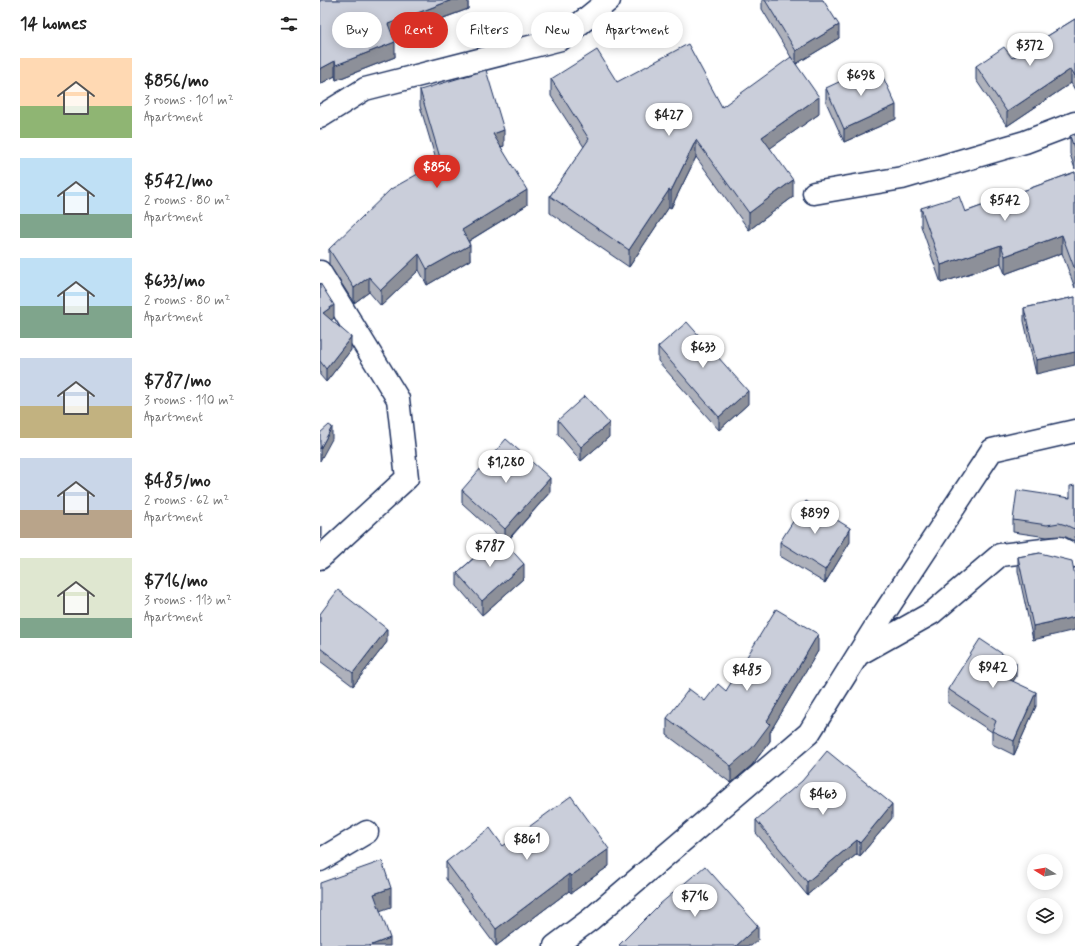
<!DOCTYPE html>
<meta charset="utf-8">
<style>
body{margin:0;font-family:Mynerve,sans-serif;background:#f6f6f6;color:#222;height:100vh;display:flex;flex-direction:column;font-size:15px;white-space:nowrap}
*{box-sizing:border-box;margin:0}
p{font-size:13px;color:#767676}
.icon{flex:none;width:22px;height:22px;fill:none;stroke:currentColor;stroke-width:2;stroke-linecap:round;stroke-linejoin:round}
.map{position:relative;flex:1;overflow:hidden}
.side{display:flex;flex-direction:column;background:#fff;width:320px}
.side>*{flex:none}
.hud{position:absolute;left:12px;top:12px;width:380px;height:36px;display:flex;gap:8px}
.needle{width:26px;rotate:281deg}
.fabs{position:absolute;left:707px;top:854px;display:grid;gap:8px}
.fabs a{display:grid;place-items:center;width:36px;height:36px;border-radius:50%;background:#fff;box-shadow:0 2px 10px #0003;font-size:20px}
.price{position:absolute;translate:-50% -34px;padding:0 9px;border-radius:14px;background:#fff;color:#222;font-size:13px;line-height:26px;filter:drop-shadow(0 1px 2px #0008)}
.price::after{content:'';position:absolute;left:50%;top:24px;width:12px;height:9px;margin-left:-6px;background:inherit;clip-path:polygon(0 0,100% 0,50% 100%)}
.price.active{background:#d93025;color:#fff}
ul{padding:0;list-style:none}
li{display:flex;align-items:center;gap:12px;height:100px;padding:0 20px}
li span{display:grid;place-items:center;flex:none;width:112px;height:80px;border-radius:0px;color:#555}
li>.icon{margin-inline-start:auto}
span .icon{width:48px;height:48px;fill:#fffc;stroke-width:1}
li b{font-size:17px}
h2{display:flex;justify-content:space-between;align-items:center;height:48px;padding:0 20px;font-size:17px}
.chip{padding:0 14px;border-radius:18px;background:#fff;box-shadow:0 2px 10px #0003;font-size:14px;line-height:36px}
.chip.active{background:#d93025;color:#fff}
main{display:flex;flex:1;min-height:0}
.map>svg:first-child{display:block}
</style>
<main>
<section class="side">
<h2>14 homes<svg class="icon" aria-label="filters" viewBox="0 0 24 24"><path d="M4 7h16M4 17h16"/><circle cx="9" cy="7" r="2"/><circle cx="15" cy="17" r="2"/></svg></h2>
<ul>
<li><span style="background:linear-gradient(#ffd9b3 60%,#8fb573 0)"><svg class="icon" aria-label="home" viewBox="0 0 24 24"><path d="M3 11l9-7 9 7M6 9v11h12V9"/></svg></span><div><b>$856/mo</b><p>3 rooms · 101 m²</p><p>Apartment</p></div></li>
<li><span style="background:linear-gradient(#bfe0f5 70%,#7fa58c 0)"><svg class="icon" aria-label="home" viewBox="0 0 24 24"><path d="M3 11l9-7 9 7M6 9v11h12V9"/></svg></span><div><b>$542/mo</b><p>2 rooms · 80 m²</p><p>Apartment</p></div></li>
<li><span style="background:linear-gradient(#bfe0f5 60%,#7fa58c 0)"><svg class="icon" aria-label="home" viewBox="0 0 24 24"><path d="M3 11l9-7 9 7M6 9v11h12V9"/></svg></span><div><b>$633/mo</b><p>2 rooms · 80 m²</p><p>Apartment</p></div></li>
<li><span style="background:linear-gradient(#c9d6e8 60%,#c2b280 0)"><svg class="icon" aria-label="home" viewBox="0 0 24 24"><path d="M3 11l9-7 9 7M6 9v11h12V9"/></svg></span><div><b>$787/mo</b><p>3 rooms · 110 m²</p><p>Apartment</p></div></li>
<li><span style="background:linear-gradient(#c9d6e8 65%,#b9a48a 0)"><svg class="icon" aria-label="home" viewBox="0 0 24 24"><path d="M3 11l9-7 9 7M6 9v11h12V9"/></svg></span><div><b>$485/mo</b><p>2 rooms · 62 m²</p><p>Apartment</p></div></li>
<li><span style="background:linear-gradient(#dfe7d0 75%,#7fa58c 0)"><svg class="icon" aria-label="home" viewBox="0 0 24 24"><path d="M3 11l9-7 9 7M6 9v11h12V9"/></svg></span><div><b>$716/mo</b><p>3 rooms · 113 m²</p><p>Apartment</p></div></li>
</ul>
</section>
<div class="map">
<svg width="755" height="946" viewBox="0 0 755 946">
<rect width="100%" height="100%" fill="#fff"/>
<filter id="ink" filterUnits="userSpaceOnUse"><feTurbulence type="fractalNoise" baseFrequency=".025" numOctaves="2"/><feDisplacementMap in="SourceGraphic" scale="8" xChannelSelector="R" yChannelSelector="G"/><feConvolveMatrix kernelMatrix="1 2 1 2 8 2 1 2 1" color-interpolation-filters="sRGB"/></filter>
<g filter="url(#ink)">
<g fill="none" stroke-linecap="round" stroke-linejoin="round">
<g stroke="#1b2f5e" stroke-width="25">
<path id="street" d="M0 117 45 89 241 39 289 0
M494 193 582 178 705 142 755 123
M0 272 78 399 87 478 0 558
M539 654 612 613 680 555 740 548 755 556
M0 860 47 832
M235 946 271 919 489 733 559 621 672 450 755 431"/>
</g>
<use href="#street" stroke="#fff" stroke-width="22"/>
</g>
<path fill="#aeb1bb" stroke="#1b2f5e" d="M0 0H148V9L73 37 75 57 16 80 15 76 0 84Z
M442 0H503L519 38 476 64 499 114 450 148 473 197 429 230 376 157 351 208 349 207 309 267 230 213V196L264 147 231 96V79L297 82 402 107 474 62 442 9Z
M755 19V90L751 83 687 126 656 80V66L692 58Z
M506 88 576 119 524 142 506 102Z
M100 90 184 146 181 147 207 205 149 241 150 260 107 285 99 270 61 306 49 292 34 303 9 264V249L117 163 100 106Z
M755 134V169L750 154V136Z
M755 172V288L742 253 685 274 681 263 621 283 601 226V208L645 212Z
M0 283 14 318 11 320 31 350 6 382 0 375Z
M755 297 716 374 704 321V308Z
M338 347 428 404 399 430 338 361Z
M238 420 289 437 261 461 238 434Z
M755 485V541L752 540 746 537 739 536 727 537 693 532V520L750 497Z
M142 490 230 492 186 543 204 578 162 615 137 586V573L178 536 142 503Z
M460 542H530L505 583 460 556Z
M720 553 713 640 698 571V557Z
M0 614 67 642 33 686 0 661Z
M498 651 450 732V741L432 765 411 783 347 735V718L406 691Z
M696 677 692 681 716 706 694 755 672 744V732L628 703V689Z
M572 818 540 856 537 854 487 895 436 833V820Z
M183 846 289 866 251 893 249 891 176 946 126 879V862Z"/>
<path fill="#8d9099" stroke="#1b2f5e" d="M132 0H148V9L68 38V24Z
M519 25V38L476 64V51Z
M75 42V57L16 80V65Z
M15 61V76L0 84V69Z
M751 69V83L687 126V112Z
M499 97V114L442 154V137Z
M576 105V119L524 142V129Z
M184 130V146L173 149V134Z
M376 140V157L351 208V191Z
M473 180V197L429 230V213Z
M207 190V205L142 245V230Z
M349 190V207L309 267V250Z
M742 235V253L685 274V256Z
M150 245V260L107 285V269Z
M681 245V263L621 283V265Z
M99 254V270L61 306V290Z
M49 277V292L34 303V288Z
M14 305V318L3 327V313Z
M31 337V350L6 382V369Z
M755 352V365L716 374V360Z
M428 391V404L399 430V417Z
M289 423V437L261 461V447Z
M12 427V439L0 461V449Z
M230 478V492L185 543V529Z
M2 526V537L0 539V527Z
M530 528V542L505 583V570Z
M204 564V578L162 615V601Z
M755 617V630L713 640V626Z
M67 629V642L33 686V673Z
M498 634V651L450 732V741L432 765 411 783V766L447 721Z
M696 663V677L686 692V678Z
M716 692V706L694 755V741Z
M572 804V818L540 856V843Z
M537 840V854L487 895V882Z
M289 849V866L251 893V876Z
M249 874V891L176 946V929Z
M71 888V907L54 913V894Z
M438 926V940L431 946H416Z
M70 938V946H49Z"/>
<path fill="#caceda" stroke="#1b2f5e" d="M0 0H132L68 24 75 42 16 65 15 61 0 69Z
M445 0H503L519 25 476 51Z
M755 19V76L751 69 687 112 656 66 684 47 692 58Z
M368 44 402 107 471 57 499 97 442 137 473 180 429 213 376 140 351 191 349 190 309 250 230 196 269 139 231 79 277 50 297 82Z
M557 64 576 105 524 129 506 88Z
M166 70 184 130 173 134 207 190 142 230 150 245 107 269 99 254 61 290 49 277 34 288 9 249 71 189 121 161 100 90Z
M755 134V151L750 136Z
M755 172V270L742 235 685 256 681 245 621 265 601 208 639 196 645 212Z
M0 283 14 305 3 313 31 337 6 369 0 361Z
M755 297V352L716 360 704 308Z
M367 322 428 391 399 417 338 347Z
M265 396 289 423 261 447 238 420Z
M9 425 12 427 0 449V433Z
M186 439 230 478 185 529 142 490Z
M755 485V529L752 528 746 525 739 523 727 525 693 520 697 490 750 498V486Z
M486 501 530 528 505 570 460 542Z
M179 536 204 564 162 601 137 573Z
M720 553 752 561 755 576V617L713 626 698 557Z
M18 590 67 629 33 673 0 648V614Z
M456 609 498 634 447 721 450 724 432 748 411 766 347 718 369 689 385 701 398 684 406 691Z
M660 639 696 663 686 678 716 692 694 741 672 731 676 721 628 689Z
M507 751 572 804 540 843 537 840 487 882 436 820 482 781Z
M251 796 289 849 251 876 249 874 176 929 126 862 170 828 183 846Z
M62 861 71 888 54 894 70 938 49 946H0V883Z
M385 866 438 926 416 946H300L299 945 340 904Z"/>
</g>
</svg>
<div class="fabs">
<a><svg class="needle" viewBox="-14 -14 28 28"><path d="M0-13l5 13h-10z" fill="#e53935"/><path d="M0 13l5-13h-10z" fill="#767676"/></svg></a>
<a><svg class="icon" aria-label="layers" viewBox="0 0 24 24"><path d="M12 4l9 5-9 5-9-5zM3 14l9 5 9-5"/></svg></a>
</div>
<b class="price" style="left:710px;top:67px">$372</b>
<b class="price" style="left:541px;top:97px">$698</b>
<b class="price" style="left:349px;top:137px">$427</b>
<b class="price active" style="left:117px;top:189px">$856</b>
<b class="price" style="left:685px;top:222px">$542</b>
<b class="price" style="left:383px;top:369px">$633</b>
<b class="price" style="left:186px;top:484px">$1,280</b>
<b class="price" style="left:495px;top:535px">$899</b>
<b class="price" style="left:170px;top:568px">$787</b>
<b class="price" style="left:673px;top:689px">$942</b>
<b class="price" style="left:427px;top:692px">$485</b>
<b class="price" style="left:503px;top:816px">$463</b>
<b class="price" style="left:207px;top:861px">$861</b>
<b class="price" style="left:375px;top:918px">$716</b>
<div class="hud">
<a class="chip">Buy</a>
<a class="chip active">Rent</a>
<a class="chip">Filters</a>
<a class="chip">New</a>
<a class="chip">Apartment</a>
</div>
</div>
</main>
